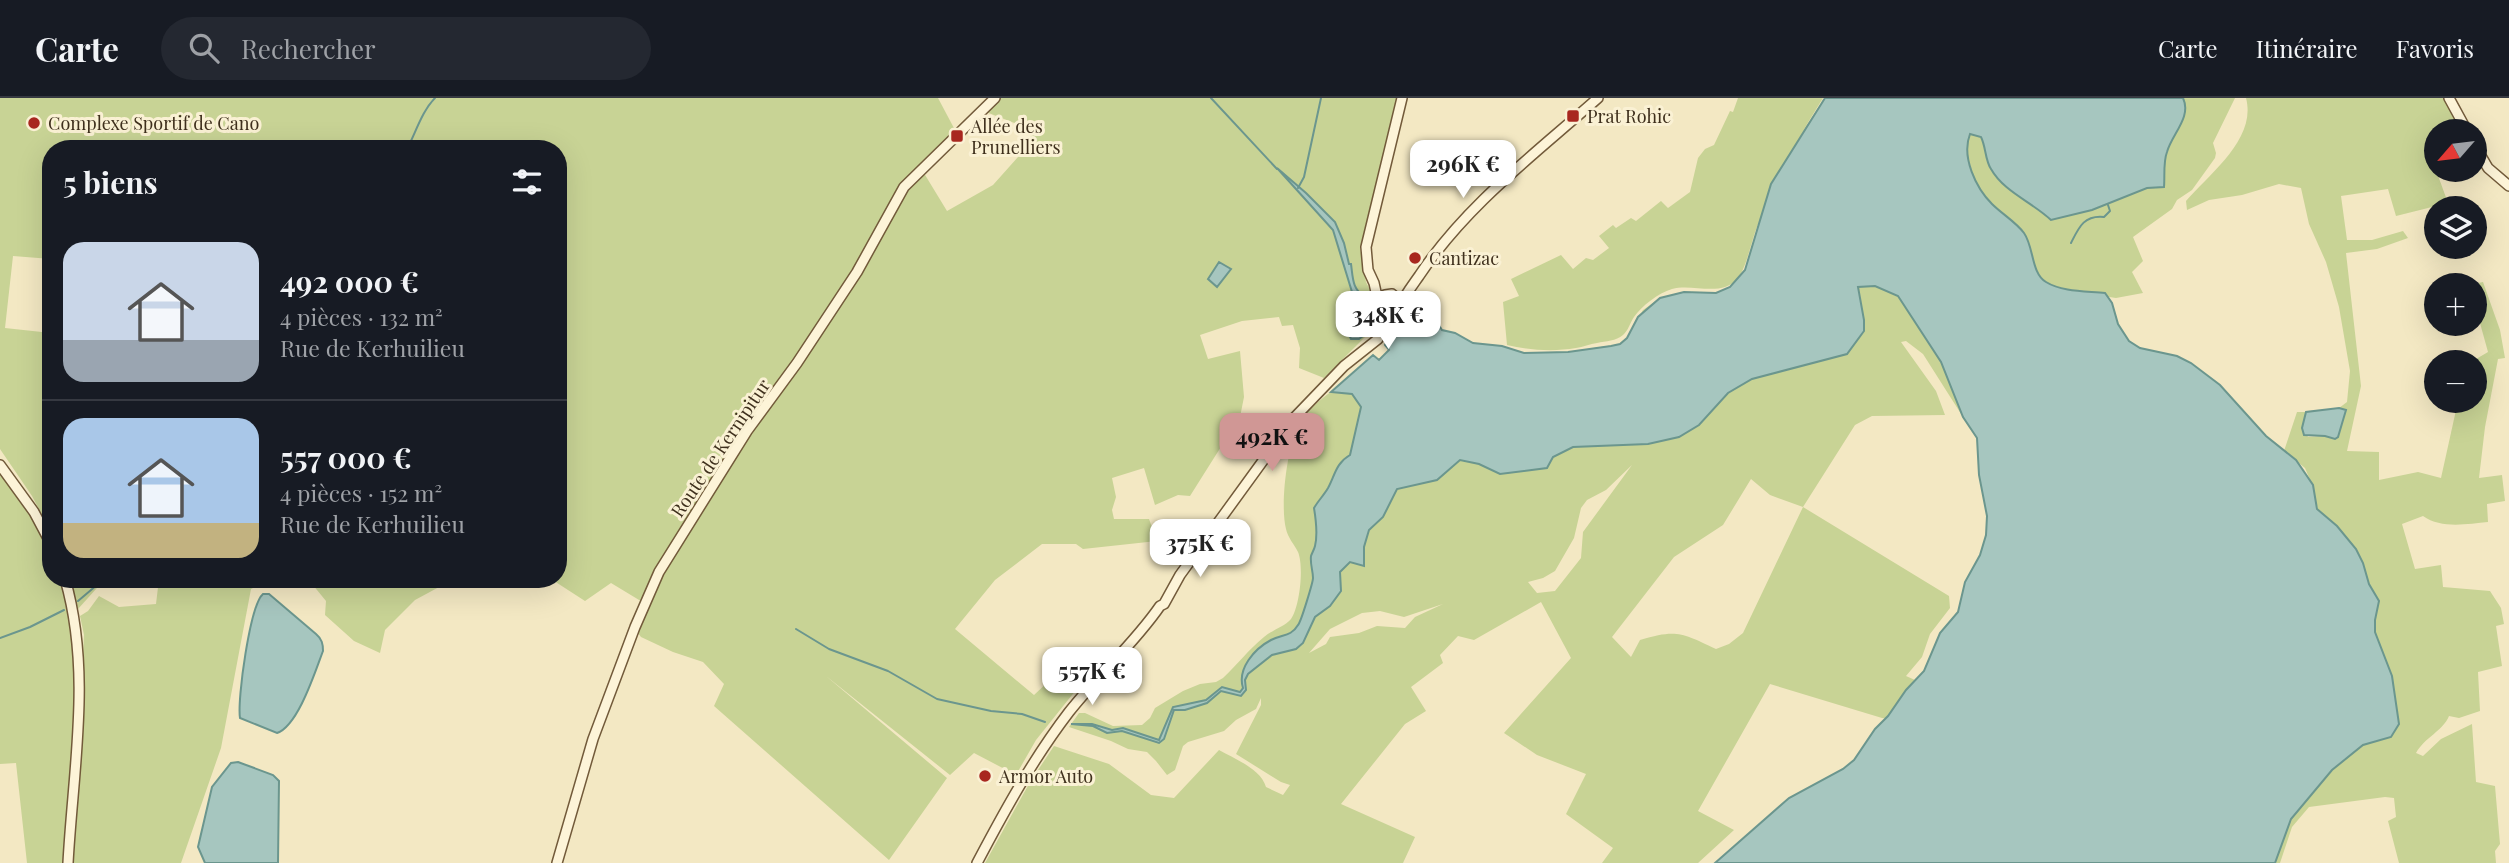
<!DOCTYPE html>
<html lang="fr">
<meta charset="utf-8">
<style>
body{margin:0;font-family:"Playfair Display",serif;background:#242831;color:#f1f3f6;height:100vh;display:flex;flex-direction:column;font-size:26px;white-space:nowrap}
*{box-sizing:border-box;margin:0}
p{font-size:23px;color:#9ea1a6}
.icon{flex:none;width:38px;height:38px;fill:none;stroke:currentColor;stroke-width:2;stroke-linecap:round;stroke-linejoin:round}
.map{position:relative;flex:1;overflow:hidden}
.details{position:absolute;left:42px;top:42px;width:525px;height:448px;display:flex;flex-direction:column;background:#171b24;border-radius:28px;box-shadow:0 7px 28px #0002}
.details>*{flex:none}
.needle{width:46px;rotate:242deg}
.buttons{position:absolute;left:2424px;top:21px;display:grid;gap:14px}
.buttons a{display:grid;place-items:center;width:63px;height:63px;border-radius:50%;background:#171b24;box-shadow:0 7px 28px #0002;font-size:35px}
.price{position:absolute;translate:-50% -60px;padding:0 16px;border-radius:14px;background:#fff;color:#222;font-size:23px;line-height:46px;filter:drop-shadow(0 2px 4px #0008)}
.price::after{content:'';position:absolute;left:50%;top:42px;width:21px;height:16px;margin-left:-10px;background:inherit;clip-path:polygon(0 0,100% 0,50% 100%)}
.price.active{background:#d09795;color:#111}
ul{padding:0;list-style:none}
li{display:flex;align-items:center;gap:21px;height:175px;padding:0 21px}
li+li{border-top:2px solid #363941}
li span{display:grid;place-items:center;flex:none;width:196px;height:140px;border-radius:21px;color:#555}
li>.icon{margin-inline-start:auto}
span .icon{width:84px;height:84px;fill:#fffc;stroke-width:1}
li b{font-size:30px}
h2{display:flex;justify-content:space-between;align-items:center;height:84px;padding:0 21px;font-size:30px}
header{display:flex;align-items:center;gap:42px;box-sizing:border-box;height:98px;padding:0 35px;background:#171b24;border-bottom:2px solid #363941}
header strong{font-size:33px}
nav{display:flex;gap:38px;margin-inline-start:auto;font-size:24px}
.search{width:490px;height:63px;background:#242831;display:flex;align-items:center;gap:18px;box-sizing:border-box;padding:0 24px;border-radius:38px;color:#9ea1a6;font-size:26px}
.map>svg:first-child{display:block}
</style>
<header>
<strong>Carte</strong>
<div class="search"><svg class="icon" aria-label="search" viewBox="0 0 24 24"><circle cx="10" cy="10" r="6"/><path d="M15 15l6 6"/></svg>Rechercher</div>
<nav><a>Carte</a><a>Itinéraire</a><a>Favoris</a></nav>
</header>
<div class="map">
<svg width="2509" height="765" viewBox="0 0 2509 765">
<rect width="100%" height="100%" fill="#f3e8c3"/>
<path fill="#c8d395" fill-rule="evenodd" d="M0 0H938L955 32 919 67 947 113 993 87 1034 41 1017 26 986 14 998 0H1397L1360 150 1366 184 1370 192 1371 224 1374 230 1324 280 1299 270 1300 250 1293 227 1282 228 1279 219 1242 223 1200 237 1208 261 1240 253 1244 299 1239 324 1236 325 1190 398 1178 397 1155 407 1144 370 1112 380 1116 399 1112 412 1114 421H1149L1157 443 1083 451 1076 446H1042L995 482 955 531 1034 597 1065 568 1088 577 1036 642 1016 677 974 655 950 677 826 578 947 680 889 762 714 608 724 586 703 564 673 554 641 539 638 535 649 508 611 485 585 503 551 481H558V51H51V161L13 158 5 230 51 235V434L32 398 0 351Z
M1738 0H1823L1804 31 1825 0H2235L2213 45 2216 55 2215 60 2192 92 2177 102 2172 111 2133 139 2143 163 2132 174 2143 195 2116 200 2103 198 2041 294 2018 270 2006 253C2015 222 2002 199 1992 170 1985 149 1980 124 1967 106 1932 57 1878 68 1834 97 1825 104 1812 111 1805 120 1794 133 1791 148 1783 163 1773 185 1763 196 1761 222L1699 230 1668 249 1654 266 1615 288 1573 306 1539 311 1503 312 1482 295C1473 297 1475 300 1469 305 1455 315 1437 305 1424 302 1409 310 1418 326 1413 339 1391 346 1380 371 1366 387L1345 393 1334 402V406L1344 418 1349 431C1343 446 1329 443 1322 454 1325 468 1335 477 1329 493L1310 503 1306 513 1307 521 1297 538 1268 547 1254 562 1255 564 1270 549 1297 543 1309 526 1314 505 1333 492 1334 477 1326 455 1346 443 1352 429 1339 401 1347 395 1362 393 1370 388 1378 373 1388 367 1399 351 1418 340 1421 324 1418 312 1422 306C1436 304 1450 320 1467 310 1472 307 1475 301 1480 298 1491 303 1496 317 1509 321 1523 324 1583 315 1598 309 1617 302 1646 285 1662 272 1676 260 1684 247 1704 241 1723 234 1754 247 1771 233 1781 224 1778 210 1782 198 1801 150 1842 96 1898 95 1912 94 1927 99 1940 101L1954 119 1977 184 1985 222 1975 260 1989 282 2008 303 1963 319 1923 256 1906 243 1901 244 1936 293 1945 317 1872 318 1855 327 1803 409 1949 498 1950 510 1930 536 1922 559 1906 578 1924 586 1900 601 1898 617 1892 621 1882 620 1770 586 1698 713 1734 732 1698 765H1602L1613 750 1566 716 1586 676 1537 657 1504 635 1571 560 1541 504 1474 542 1458 538 1440 557 1443 565 1411 589 1426 613 1405 626 1341 706 1415 739 1403 765H985L1030 684 1054 648 1109 666 1151 697 1174 700 1219 652C1235 661 1261 671 1266 689L1283 697 1290 687 1281 684 1236 656 1261 607V600L1256 611 1236 622 1224 633 1188 644 1183 648 1175 672 1167 677 1156 663 1147 654 1128 651 1111 643 1069 629 1079 615H1085L1113 628 1142 627 1150 620 1155 610 1183 593 1200 586 1216 584 1223 580C1237 567 1249 551 1264 539 1272 532 1284 529 1291 521 1300 508 1304 468 1298 454 1294 446 1288 440 1286 431 1280 407 1287 352 1297 331 1312 298 1353 285 1373 257L1380 262 1389 252 1386 245 1414 205 1431 215 1442 232 1455 235 1473 245 1502 248 1524 255 1568 254 1620 246 1627 240 1643 212 1660 200 1684 194 1716 195 1730 189 1745 172 1759 124C1752 139 1747 169 1738 180 1722 200 1693 185 1672 191 1658 195 1642 208 1634 219 1630 225 1628 233 1623 237 1616 243 1606 243 1597 245 1590 246 1583 249 1576 250 1553 254 1529 252 1507 247L1503 204 1519 198 1511 181 1561 157 1573 171 1586 160 1593 162 1609 150 1599 138 1613 127 1616 130 1631 120 1636 123 1661 103 1668 110 1690 94 1698 60 1705 51 1714 47 1730 13 1733 14ZM1632 367 1583 434 1581 460 1555 493 1537 495 1528 484 1543 480 1555 473 1574 440 1581 410 1587 402 1606 392ZM1751 381 1770 397 1803 409 1743 535 1729 546 1716 551C1682 535 1677 531 1640 542L1631 559 1612 539 1674 459 1723 427ZM1443 506 1415 519 1405 530 1377 528 1359 535 1330 539 1326 546 1309 555 1330 531 1362 515 1380 513 1404 519Z
M2246 0H2445L2462 29 2455 33H2436V43L2432 45 2436 72 2448 105 2396 118 2388 91 2341 98 2347 142H2372L2403 133 2408 140 2377 151 2346 155 2361 288 2347 353 2379 354V382L2418 374 2441 380 2458 303H2474V264H2471L2488 254 2475 207 2474 187H2469L2483 184 2500 232 2505 260 2498 261 2485 329 2479 380 2502 377 2505 403 2487 406 2488 424C2467 426 2441 431 2423 418L2402 426 2415 471 2441 467 2443 489 2490 493 2501 510 2504 526 2496 528 2502 568 2478 574 2480 613 2459 620 2449 618C2443 633 2425 639 2416 655L2423 658 2441 641 2472 626 2476 684 2495 688 2500 746 2495 753 2496 765H2399L2388 723 2396 719 2394 700 2385 699 2309 709 2292 729 2280 765H2256L2379 557 2373 528 2377 499 2370 493 2320 419 2311 384 2305 370 2284 353 2297 314H2306L2302 330 2308 339 2325 338 2333 341 2346 313 2339 310 2347 304 2350 273 2339 209 2326 164 2309 126 2301 90 2279 86 2242 97 2209 102 2187 112 2186 103C2209 76 2257 41 2246 0Z
M0 375C15 394 47 431 51 454 52 462 51 472 51 481H62L70 518 76 581 65 765H27L16 665 0 666Z
M69 481H105L78 511Z
M159 481H272L251 491 221 650 181 765H73L84 537 80 518 88 513 99 498 119 509 156 506Z
M308 481H446L441 488 415 502 385 532 380 555 354 543 325 517 326 503Z"/>
<path fill="#a6c6bf" stroke="#6b968e" stroke-width="2" d="M1825 0H2183C2192 19 2172 36 2167 54 2163 64 2165 78 2164 89L2147 90 2092 112 2051 122C2032 104 2004 94 1991 71 1985 62 1986 49 1981 39L1970 36C1961 59 1976 90 1992 106 2002 116 2016 124 2024 135 2034 149 2031 175 2046 184 2062 194 2087 193 2105 195L2112 205 2118 226 2129 243 2140 250 2177 258 2191 265 2220 287 2266 338 2296 362 2313 387 2317 411 2337 428 2356 451 2363 465 2369 486 2379 503 2375 522V534L2392 578 2399 626 2391 639 2363 647 2332 672 2291 721 2275 765H1715L1789 700 1843 671 1854 662 1875 631 1888 618 1906 592 1924 573 1940 535 1958 514 1965 484 1980 457 1986 437 1987 418 1979 377 1977 340 1963 319 1941 264 1898 198 1875 188 1858 189 1864 222V233L1847 256 1752 281 1728 295 1699 327 1679 339 1648 346 1573 349 1553 359 1547 370 1500 376 1479 366 1460 362 1437 382 1397 391 1383 419 1369 432 1364 449V468L1350 464 1340 474 1341 493 1330 508 1315 519 1303 545 1296 551 1272 557 1248 576 1245 582 1246 592 1241 598 1221 593 1207 605 1185 612H1174L1164 641 1159 645 1122 633 1107 635 1093 628 1071 626H1092L1112 632 1123 630 1159 642 1173 609 1206 602 1222 589 1240 594 1243 590C1237 571 1254 551 1271 542 1282 536 1291 539 1298 527 1301 524 1313 484 1313 480 1313 473 1310 466 1311 458 1312 455 1314 452 1315 448 1318 436 1316 422 1314 410 1318 403 1324 397 1328 390 1335 377 1336 365 1350 357L1361 309 1352 296 1331 294 1373 257 1379 262 1389 252 1385 247 1388 242 1414 205 1431 215 1442 232 1455 235 1473 245 1502 248 1524 255 1568 254 1611 248 1620 246 1627 240 1638 219 1660 200 1684 194 1716 195 1730 189 1745 172 1771 86Z
M1277 70 1306 95 1335 124 1344 145 1349 166H1351C1353 180 1352 191 1365 199L1363 203 1369 219 1372 221 1367 235 1359 241H1351L1344 226 1356 220 1360 226 1363 224 1356 207 1333 132Z
M1219 164 1231 171 1217 189 1208 181Z
M2339 310 2346 312 2338 339 2335 341 2325 338 2304 337 2302 330 2306 314Z
M263 496H269L316 536C322 541 323 546 323 553 315 574 298 628 277 635L240 620C237 602 250 507 263 496Z
M238 664 273 677 279 683 278 765H205L198 749 212 689 231 665Z"/>
<g fill="none" stroke-linecap="round" stroke-linejoin="round">
<path stroke="#6b968e" stroke-width="2" d="M1211 0 1277 71
M407 51C416 34 422 13 435 0
M1298 90 1304 79 1321 0
M2071 145C2079 129 2084 117 2104 119L2110 113 2108 107
M78 503 104 481
M796 531 829 551 888 573 937 601 991 613 1022 616 1045 624
M0 540 30 529 64 512"/>
<g stroke="#725a3a" stroke-width="12">
<path id="secondary" d="M2449 0 2467 33
M2474 46 2488 70 2509 88
M1379 203 1385 197 1392 196 1399 202V210L1391 217 1385 216 1380 212 1374 185 1368 172 1366 149 1402 0
M1399 210C1404 198 1412 188 1419 178 1466 107 1535 56 1598 0
M0 367 34 414 51 446
M65 481C92 574 73 671 68 765
M557 765 593 641 635 529 659 474 747 333 797 265 857 174 904 89 995 0
M977 765C1005 712 1033 661 1069 614 1098 577 1134 546 1160 508L1164 506 1180 477 1294 320 1344 268 1378 241 1387 223 1395 216"/>
</g>
<use href="#secondary" stroke="#fdf4d8" stroke-width="9"/>
</g>
<g fill="#a8271f" stroke="#faf1d4" stroke-width="2.5">
<rect x="1566" y="11" width="14" height="14" rx="3.5"/>
<circle cx="34" cy="25" r="7"/>
<rect x="950" y="31" width="14" height="14" rx="3.5"/>
<circle cx="1415" cy="160" r="7"/>
<circle cx="985" cy="678" r="7"/>
</g>
<g text-anchor="middle" dominant-baseline="central" stroke-width="6" stroke-linejoin="round" paint-order="stroke">
<g font-size="18" fill="#3f301d" stroke="#faf1d4" text-anchor="start">
<text x="1587" y="18">Prat Rohic</text>
<text x="48" y="25">Complexe Sportif de Cano</text>
<text x="971" y="28">Allée des<tspan x="971" dy="21">Prunelliers</tspan></text>
<text x="1429" y="160">Cantizac</text>
<text x="999" y="678">Armor Auto</text>
</g>
<g font-size="18" fill="#3f301d" stroke="#faf1d4">
<text transform="translate(720 350) rotate(-56)">Route de Kernipitur</text>
</g>
</g>
</svg>
<div class="buttons">
<a><svg class="needle" viewBox="-14 -14 28 28"><path d="M0-13l5 13h-10z" fill="#e53935"/><path d="M0 13l5-13h-10z" fill="#9ea1a6"/></svg></a>
<a><svg class="icon" aria-label="layers" viewBox="0 0 24 24"><path d="M12 4l9 5-9 5-9-5zM3 14l9 5 9-5"/></svg></a>
<a>+</a>
<a>−</a>
</div>
<b class="price" style="left:1463px;top:102px">296K €</b>
<b class="price" style="left:1388px;top:253px">348K €</b>
<b class="price active" style="left:1272px;top:375px">492K €</b>
<b class="price" style="left:1200px;top:481px">375K €</b>
<b class="price" style="left:1092px;top:609px">557K €</b>
<section class="details">
<h2>5 biens<svg class="icon" aria-label="filters" viewBox="0 0 24 24"><path d="M4 7h16M4 17h16"/><circle cx="9" cy="7" r="2"/><circle cx="15" cy="17" r="2"/></svg></h2>
<ul>
<li><span style="background:linear-gradient(#c9d6e8 70%,#9aa5b1 0)"><svg class="icon" aria-label="home" viewBox="0 0 24 24"><path d="M3 11l9-7 9 7M6 9v11h12V9"/></svg></span><div><b>492 000 €</b><p>4 pièces · 132 m²</p><p>Rue de Kerhuilieu</p></div></li>
<li><span style="background:linear-gradient(#a9c7e8 75%,#c2b280 0)"><svg class="icon" aria-label="home" viewBox="0 0 24 24"><path d="M3 11l9-7 9 7M6 9v11h12V9"/></svg></span><div><b>557 000 €</b><p>4 pièces · 152 m²</p><p>Rue de Kerhuilieu</p></div></li>
</ul>
</section>
</div>
